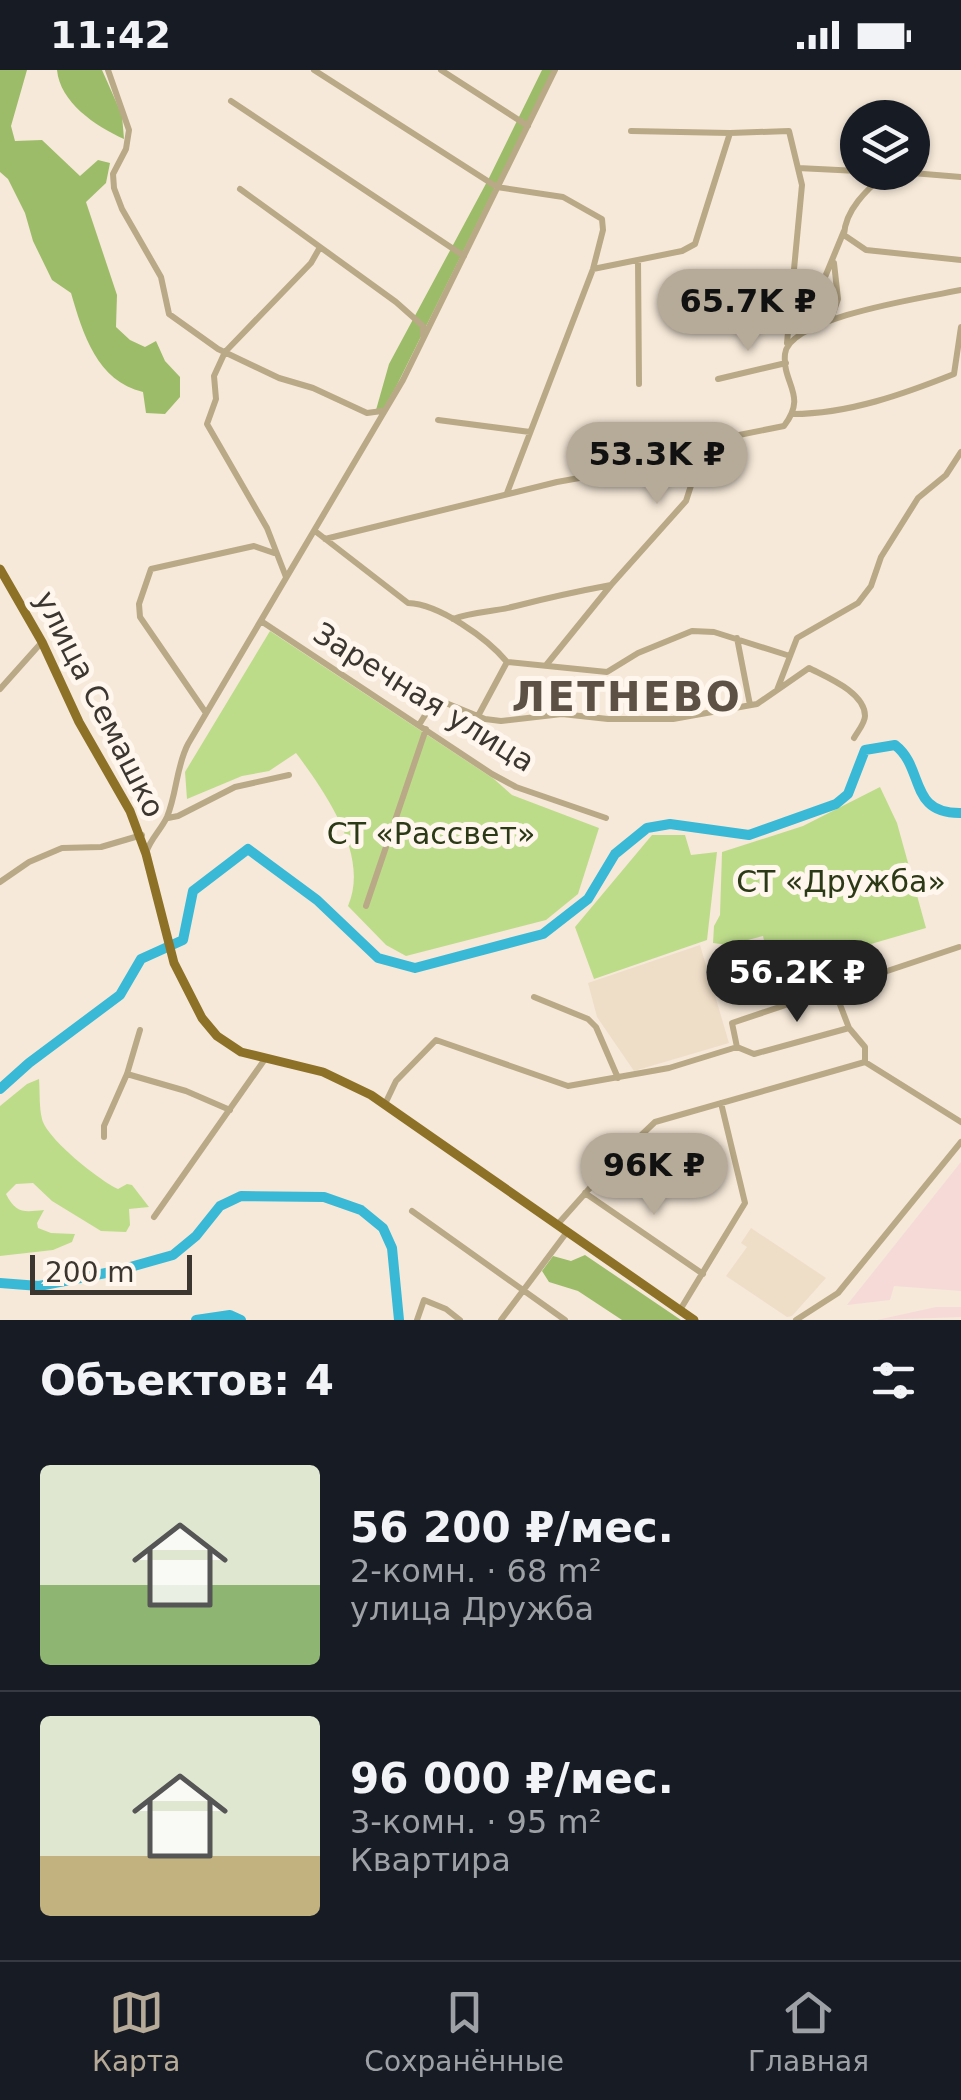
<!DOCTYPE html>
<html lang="ru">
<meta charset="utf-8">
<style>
body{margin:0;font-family:"DejaVu Sans",sans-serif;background:#20242c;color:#f1f3f6;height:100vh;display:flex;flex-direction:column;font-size:38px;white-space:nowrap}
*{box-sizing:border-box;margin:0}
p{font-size:32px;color:#9ea1a6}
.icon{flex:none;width:55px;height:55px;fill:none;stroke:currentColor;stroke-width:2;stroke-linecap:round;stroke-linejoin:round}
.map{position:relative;height:1250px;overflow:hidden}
.drawer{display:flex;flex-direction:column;background:#171b24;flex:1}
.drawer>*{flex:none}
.controls{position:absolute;left:840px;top:30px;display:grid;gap:20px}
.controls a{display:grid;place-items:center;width:90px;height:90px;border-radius:50%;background:#171b24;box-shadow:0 2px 8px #0004;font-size:50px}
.scale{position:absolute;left:30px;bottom:25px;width:162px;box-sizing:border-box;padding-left:10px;border:5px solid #3b3630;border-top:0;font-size:28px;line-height:35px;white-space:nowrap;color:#3b3630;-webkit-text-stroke:8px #fff7ee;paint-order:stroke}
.price{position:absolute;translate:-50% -85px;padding:0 22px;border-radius:35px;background:#b6aa98;color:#111;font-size:32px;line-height:65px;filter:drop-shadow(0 2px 5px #0008)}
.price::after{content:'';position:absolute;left:50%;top:60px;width:30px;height:22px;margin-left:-15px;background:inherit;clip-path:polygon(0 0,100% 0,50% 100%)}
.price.current{background:#222;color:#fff}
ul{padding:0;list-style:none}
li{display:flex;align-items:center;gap:30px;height:250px;padding:0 40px}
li+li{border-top:2px solid #363941}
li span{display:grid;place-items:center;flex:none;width:280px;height:200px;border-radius:10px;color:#555}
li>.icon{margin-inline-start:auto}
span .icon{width:120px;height:120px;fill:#fffc;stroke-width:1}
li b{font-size:42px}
h2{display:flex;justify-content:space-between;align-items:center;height:120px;padding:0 40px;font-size:42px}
.status{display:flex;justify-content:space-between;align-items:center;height:70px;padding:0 50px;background:#171b24;direction:ltr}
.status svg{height:28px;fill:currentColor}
.dock{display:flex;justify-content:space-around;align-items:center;height:140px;border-top:2px solid #363941;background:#171b24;font-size:28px;color:#9ea1a6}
.dock a{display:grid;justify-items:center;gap:5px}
.dock .current{color:#b6aa98}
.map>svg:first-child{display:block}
</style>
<div class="status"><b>11:42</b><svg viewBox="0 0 49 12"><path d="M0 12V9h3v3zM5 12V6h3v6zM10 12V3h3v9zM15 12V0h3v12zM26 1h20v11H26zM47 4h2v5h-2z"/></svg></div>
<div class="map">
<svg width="961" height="1250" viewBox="0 0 961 1250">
<rect width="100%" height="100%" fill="#f6e9d9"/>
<path fill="#f5dad8" d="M961 1092V1221L894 1216 890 1230 847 1235Z
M936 1237H961V1247L877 1250Z"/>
<path fill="#eeddc7" d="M700 875 729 973 634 1001 597 947 588 913Z
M751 1158 826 1208 792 1246 787 1247 726 1206 747 1177 741 1173Z"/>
<path fill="#bddc8a" d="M270 561 494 709 512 725 599 758 578 824 546 850 406 886 386 875 348 836C370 785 325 722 296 683L269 701 242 706 187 729 185 702Z
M880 717 897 753 926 858 771 903 763 866 729 875 713 873 714 856 720 845 722 782 803 756Z
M652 765H685L691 785 717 782 707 870 594 909 575 857Z
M39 1009C40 1021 39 1037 42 1049 47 1069 99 1110 118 1119L127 1114 132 1115 149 1137 129 1139 130 1155 126 1162 101 1161 52 1131 33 1113 16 1114 6 1124C16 1144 24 1142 44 1140L37 1153 38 1158 51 1163 75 1164 72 1172 53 1180 0 1186V1036L27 1014Z"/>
<path fill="#9dbc69" d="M0 0H27L11 56 15 71 42 70 80 106 98 90 110 93 106 113 86 132 117 225 116 257 130 270 145 277 156 271 165 291 180 307V327L165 344 146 343 143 322C97 311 83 264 71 223L52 210 33 171 25 143 8 109 0 102Z
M57 0H102L122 45 124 69C95 56 60 32 57 0Z
M542 0H553L397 315 382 341 376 340 389 294 489 108Z
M585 1185 681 1250H622L578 1221 549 1212 542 1201 553 1186 571 1191Z"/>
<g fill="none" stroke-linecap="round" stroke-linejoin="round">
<path stroke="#39b9d6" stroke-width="10" d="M0 1019 29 993 120 925 141 889 183 870 193 821 248 779 317 830 378 888 415 898 543 864 588 829 615 784 647 758 670 754 749 765 836 734 848 724 865 680 895 675C925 698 908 744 961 743
M0 1213 39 1216 116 1201 173 1185 196 1166 220 1136 241 1126 324 1127 361 1140 383 1158 392 1178 399 1250
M196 1250 230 1245 241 1250"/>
<path stroke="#b9a986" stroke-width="6" d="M108 0 129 60 126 79 113 104 114 118 122 139 161 207 169 244 218 279 279 308 313 318 367 343 382 341
M314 0 497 117 563 127 602 149 603 160 593 199 507 423
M441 0 528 56
M231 31 464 186
M730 63 789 61 802 115 787 273
M798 98 858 101
M887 102C868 119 845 139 844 165L866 180 961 190
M900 102 961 107
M240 119 396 232 423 256V266
M638 190 639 314
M593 199 682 181 695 174 730 63 631 61
M831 249 838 229 834 193
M789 256 818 224 844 161
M718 309 786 293
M793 344C848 344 904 324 954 304L961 257
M438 350 530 362
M315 461 408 533C439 534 487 568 507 592L478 646
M325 469 557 412 707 385
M286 507 267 458 207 354 216 329 214 306 225 282 311 193 319 179
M453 549C474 541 495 542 516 536 547 528 579 521 611 515
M261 551 492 704 516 717 606 748
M737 568 750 635
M507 592 607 602 638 583 692 561 714 562 790 586
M547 594 611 515 686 431 696 400 719 373 729 367 784 356C808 325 782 314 785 284 789 247 928 227 961 220
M0 619 42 572
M777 620 797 568 858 533 871 516 881 487 918 428 946 405 961 382
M206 643 140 547 139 534 151 499 254 476 274 483
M419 655 427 642 441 631 485 649 501 651 562 644 608 649H673L757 634 809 598C826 607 865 622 865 646 865 653 858 661 854 668
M168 748 178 746 235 717 289 705
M146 783C150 769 161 760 167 747 177 723 176 697 188 674L403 310 555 0
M0 812 29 792 62 778 101 777 142 765
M366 836 426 659
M834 919 849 958 865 977V992
M534 927 588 949 596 957 618 1008
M737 977 732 953 959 877
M737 977 754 984 849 958
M127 1004 186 1021 230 1040
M385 1034 396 1011 436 970 568 1016 669 998 737 977
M104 1067V1056L127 1004 140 960
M585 1123 703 1204
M412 1141 565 1250
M154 1147 265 989
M557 1155 613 1092 655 1052 865 992 961 1052
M680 1240 745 1133 721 1033
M417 1250 424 1230 446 1239 460 1250
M501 1250 567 1162
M796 1250 838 1223 961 1072"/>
<path stroke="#8d7127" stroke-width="9" d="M0 499 42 572 79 652 130 741 146 784 174 893 202 948 217 966 241 982 323 1002 371 1025 694 1250"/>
</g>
<g text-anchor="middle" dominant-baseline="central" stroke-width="10" stroke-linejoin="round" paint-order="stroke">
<g font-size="30" fill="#3b3630" stroke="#fff7ee">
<text transform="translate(424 627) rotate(32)">Заречная улица</text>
<text transform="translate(100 634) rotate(63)">улица Семашко</text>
</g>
<g font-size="30" fill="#2c3916" stroke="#fff7ee">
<text x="431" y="763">СТ «Рассвет»</text>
<text x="841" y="811">СТ «Дружба»</text>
</g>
<g font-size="40" font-weight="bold" letter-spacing="2.5" fill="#5c5144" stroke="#fff7ee">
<text x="627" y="627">ЛЕТНЕВО</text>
</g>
</g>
</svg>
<div class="controls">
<a><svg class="icon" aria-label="layers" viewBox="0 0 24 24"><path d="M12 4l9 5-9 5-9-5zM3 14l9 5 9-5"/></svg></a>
</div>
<div class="scale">200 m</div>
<b class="price" style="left:748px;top:284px">65.7K ₽</b>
<b class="price" style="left:657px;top:437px">53.3K ₽</b>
<b class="price current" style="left:797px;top:955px">56.2K ₽</b>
<b class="price" style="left:654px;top:1148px">96K ₽</b>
</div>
<section class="drawer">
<h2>Объектов: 4<svg class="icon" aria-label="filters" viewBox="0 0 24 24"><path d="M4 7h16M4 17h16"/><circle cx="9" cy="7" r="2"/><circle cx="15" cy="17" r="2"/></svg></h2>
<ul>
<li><span style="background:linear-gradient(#dfe7d0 60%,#8fb573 0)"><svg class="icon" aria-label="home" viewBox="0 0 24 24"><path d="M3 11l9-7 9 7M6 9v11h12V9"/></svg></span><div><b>56 200 ₽/мес.</b><p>2-комн. · 68 m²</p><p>улица Дружба</p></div></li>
<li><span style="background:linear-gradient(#dfe7d0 70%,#c2b280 0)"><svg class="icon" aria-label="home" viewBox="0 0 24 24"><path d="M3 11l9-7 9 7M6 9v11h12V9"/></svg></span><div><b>96 000 ₽/мес.</b><p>3-комн. · 95 m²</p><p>Квартира</p></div></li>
</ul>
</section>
<nav class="dock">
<a class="current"><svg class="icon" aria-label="map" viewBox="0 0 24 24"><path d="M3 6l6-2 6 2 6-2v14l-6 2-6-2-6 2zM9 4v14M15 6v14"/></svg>Карта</a>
<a><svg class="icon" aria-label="saved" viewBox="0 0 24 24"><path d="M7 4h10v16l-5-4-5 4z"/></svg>Сохранённые</a>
<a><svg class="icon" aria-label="home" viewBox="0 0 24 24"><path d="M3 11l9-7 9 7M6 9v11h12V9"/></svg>Главная</a>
</nav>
